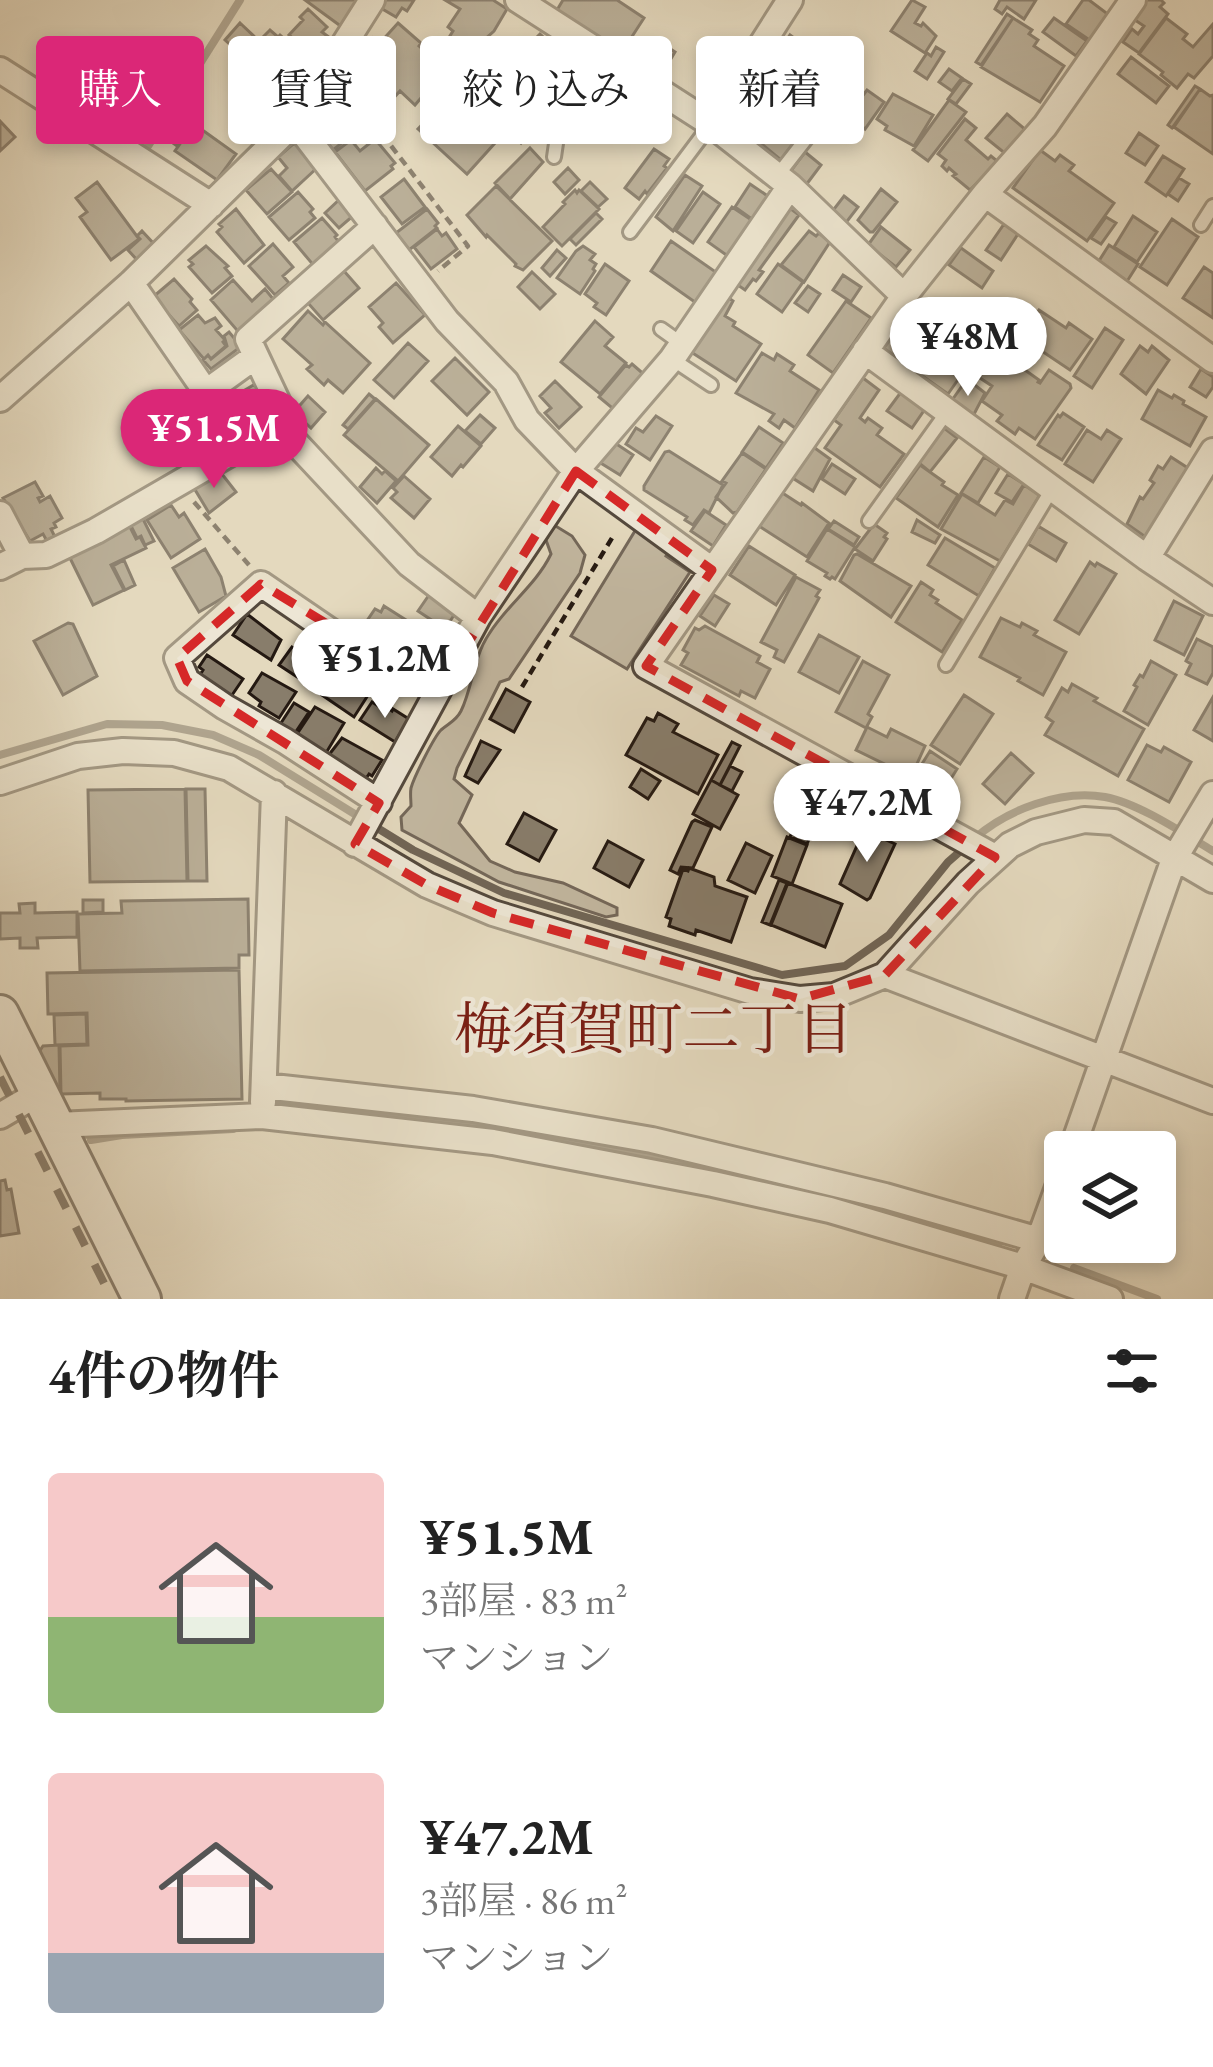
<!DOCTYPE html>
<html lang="ja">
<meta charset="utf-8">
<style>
body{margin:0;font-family:"EB Garamond","Noto Serif JP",serif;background:#f6f6f6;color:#222;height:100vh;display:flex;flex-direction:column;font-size:45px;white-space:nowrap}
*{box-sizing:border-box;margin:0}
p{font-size:39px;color:#767676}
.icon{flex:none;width:66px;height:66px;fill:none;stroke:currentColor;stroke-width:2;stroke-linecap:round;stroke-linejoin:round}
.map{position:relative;height:1299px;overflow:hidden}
.panel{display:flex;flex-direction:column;background:#fff;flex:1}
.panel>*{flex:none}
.guide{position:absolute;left:36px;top:36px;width:1143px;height:108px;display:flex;gap:24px}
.tools{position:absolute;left:1044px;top:1131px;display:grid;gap:24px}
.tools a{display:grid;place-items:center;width:132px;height:132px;border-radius:12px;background:#fff;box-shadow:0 6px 18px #0003;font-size:60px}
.price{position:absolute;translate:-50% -102px;padding:0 27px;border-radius:42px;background:#fff;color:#222;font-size:39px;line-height:78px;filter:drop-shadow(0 3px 6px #0008)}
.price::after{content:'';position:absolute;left:50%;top:72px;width:36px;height:27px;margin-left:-18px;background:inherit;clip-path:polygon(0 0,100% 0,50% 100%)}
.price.on{background:#db2777;color:#fff}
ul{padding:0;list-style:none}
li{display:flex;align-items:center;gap:36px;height:300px;padding:0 48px}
li span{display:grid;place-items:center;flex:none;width:336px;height:240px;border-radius:12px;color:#555}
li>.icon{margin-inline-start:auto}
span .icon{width:144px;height:144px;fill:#fffc;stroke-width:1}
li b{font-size:51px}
h2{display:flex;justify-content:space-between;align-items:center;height:144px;padding:0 48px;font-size:51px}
.chip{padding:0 42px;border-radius:12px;background:#fff;box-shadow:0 6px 18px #0003;font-size:42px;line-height:108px}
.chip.on{background:#db2777;color:#fff}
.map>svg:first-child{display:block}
</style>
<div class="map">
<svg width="1213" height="1299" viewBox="0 0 1213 1299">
<rect width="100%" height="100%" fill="#e4d9be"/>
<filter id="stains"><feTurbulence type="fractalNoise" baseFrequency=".00167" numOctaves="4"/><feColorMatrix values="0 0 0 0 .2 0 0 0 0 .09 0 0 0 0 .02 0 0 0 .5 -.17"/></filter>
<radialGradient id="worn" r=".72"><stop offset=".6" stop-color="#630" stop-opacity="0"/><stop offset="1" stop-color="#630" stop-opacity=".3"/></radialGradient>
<path fill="#c3b8a1" stroke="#74685a" stroke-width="3" d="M554 525 572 536 585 555 580 573 509 679 500 682 457 768 454 779 472 795 459 823 490 861 515 872 563 883 617 908V915L606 917 499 882 402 830 401 817 411 806C411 800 410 794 411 788 414 777 434 737 441 730 449 723 456 721 461 711 473 686 473 658 489 634 507 605 536 585 551 554L546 540Z
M638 526 670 549 666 556 690 572 627 669 571 636Z"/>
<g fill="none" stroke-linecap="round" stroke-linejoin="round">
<path stroke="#706556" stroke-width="8" d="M148 146 240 0
M0 755 107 724 162 725 213 735 259 755 413 850 504 893 782 975 845 966 889 935 948 862 964 848
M975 838C1007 810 1061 789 1105 797 1138 803 1183 833 1213 851
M283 1101 479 1123 688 1163 789 1189
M91 1140 122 1135 233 1129
M879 1212 999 1243
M1074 1268 1157 1299"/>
</g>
<path fill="#887d6b" stroke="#241912" stroke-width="3" d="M305 0H360L342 27Z
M384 0H414L407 11 402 8 396 17 379 7Z
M445 0H493L507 9 494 31 459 62 441 50 453 31 448 27 460 9Z
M563 0H617L644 18 622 52 557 10Z
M912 0 925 7 915 23 921 26 923 23 936 36 925 53 891 31Z
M1000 0H1036L1024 19 1007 7 1002 14 995 9Z
M1083 0H1089L1109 15 1091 41 1066 24Z
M1146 0H1161L1164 3 1160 7 1168 14 1139 53 1123 42 1132 29 1138 34 1144 26 1135 20Z
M308 9 327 27 322 32 330 38 313 56 289 35 303 20 300 17Z
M1007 14 1013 18 981 65 976 62Z
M1013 18 1032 30 1029 34 1038 40 1034 46 1064 66 1040 102 981 67Z
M1054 18 1087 41 1076 56 1043 32Z
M1166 18 1187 34 1183 39 1193 47 1213 24V56L1194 78 1188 74 1177 88 1161 75 1163 72 1139 54Z
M240 23 259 41 270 30 278 37 280 35 289 43 286 46 306 63 300 69 307 76 287 97 225 40Z
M398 23 421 43 419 46 441 65 438 67 443 72 415 105 400 91 390 102 359 75 369 64 359 55 373 38 379 44Z
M540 34 565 57 550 73 525 49Z
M790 35 814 53 791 91 764 72Z
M484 42 501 57 473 87 456 72Z
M663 44 675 52 660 77 647 68Z
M936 47 944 52 927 79 915 71 927 53 931 56Z
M571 55 589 72 579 82 561 66Z
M1131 57 1169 86 1156 103 1118 74Z
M949 69 962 78 952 91 939 82Z
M771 79 789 92 755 141 736 127 739 123 734 119 757 86 762 90Z
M963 79 971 84 956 104 948 99Z
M849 82 864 94 867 90 884 102 865 129 833 105Z
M535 83 543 90 546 87 559 99 521 143 499 122Z
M1195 86 1200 89 1172 128 1168 125Z
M1200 89 1210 96 1213 95V154L1174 127Z
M893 94 933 115 914 146 885 130 887 126 877 119Z
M789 97 805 108 800 114 811 122 781 160 758 141 785 105 783 104Z
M447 98 495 143 467 174 418 129Z
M339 100 361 128 333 150 314 125 327 116 324 112Z
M949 100 966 112 928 161 913 150Z
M1007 114 1027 131 1007 155 986 138Z
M175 119 189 129 177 146 163 136Z
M965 119 976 128 966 140 988 159 991 156 996 160 995 165 970 190 953 176 956 174 949 168 947 171 942 166 946 160 938 154Z
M0 121 15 137 0 151Z
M194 124 236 154 217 180 175 151Z
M1139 133 1158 146 1145 165 1126 153Z
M375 139 395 163 391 166 393 169 365 191 335 152 351 140 360 151Z
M293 144 299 145 318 167 292 191 279 176 287 168 278 157Z
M530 148 543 162 510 199 495 183Z
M654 149 669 159 664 166 667 168 647 194 645 191 639 199 625 188Z
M1040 150 1055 161 1060 155 1074 165 1069 171 1114 203 1087 241 1013 188Z
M805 152 821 165 806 185 790 172Z
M1163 156 1184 169 1166 196 1146 182Z
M568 168 579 180 565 194 554 182Z
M271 169 292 192 267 214 246 190Z
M685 175 702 186 673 231 656 217Z
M1179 178 1189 184 1178 201 1168 194Z
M404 179 425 207 402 224 381 197Z
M97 182 139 239 111 260 80 217 87 212 76 198Z
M590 182 607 199 598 207 581 191Z
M750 184 772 199 756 222 735 207Z
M496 186 552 241 523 270 515 266 516 264 487 235 486 237 467 215Z
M881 189 897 202 873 232H870L858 220Z
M575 190 577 193 579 190 599 209 562 246 543 227 565 204 563 202Z
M298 192 313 209 310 212 315 218 289 240 269 217Z
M703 192 720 204 693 243 676 231Z
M844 196 858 207 845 224 831 213Z
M340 199 354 215 339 228 325 213Z
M787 206 799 215 759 270 763 272 756 281 753 279 745 290 732 281Z
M732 207 756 223 732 259 708 242Z
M236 209 264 245 244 263 217 232 222 227 219 224Z
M427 209 438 223 435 226 437 228 409 250 396 233Z
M596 213 602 219 576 245 570 239Z
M1133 216 1157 232 1137 262 1114 247Z
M1106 217 1116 223 1101 244 1091 238Z
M322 218 337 235 335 237 341 245 315 267 294 242Z
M1172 219 1198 237 1167 285 1140 267Z
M1004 224 1018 234 1001 260 986 250Z
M881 227 910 250 896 267 868 245Z
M437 229 442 236 446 233 457 249 431 269 414 247Z
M142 231 155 245 138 261 128 250 140 239 137 236Z
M809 231 816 236 819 233 830 242 804 282 781 265Z
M671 241 720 275 699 305 651 271Z
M273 244 293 267 283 276 289 283 275 295 249 266Z
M1109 245 1138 264 1126 283 1097 264Z
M206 246 228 266 225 268 232 276 212 293 189 267 193 264 189 260Z
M583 246 595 254 590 260 596 264 593 269 595 271 580 294 557 278 576 251Z
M961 248 993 271 982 288 949 265Z
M557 250 566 258 550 276 542 268Z
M605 264 629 281 606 315 594 307 597 303 585 294Z
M778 264 803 282 782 312 757 294Z
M1204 267 1213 273V318L1183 298Z
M344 271 359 288 323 320 308 303Z
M532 272 555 294 540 309 518 287Z
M843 275 861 287 851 302 833 290Z
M174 279 192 299 190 302 197 310 179 326 153 297Z
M233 280 252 301 265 289 278 305 242 336 211 300Z
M396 283 425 315 393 343 379 327 383 323 369 307Z
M808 286 820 294 808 312 795 303Z
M723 294 733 301 725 316 735 322 733 326 761 344 736 381 688 350Z
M846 301 871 318 833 373 808 355Z
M978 306 1002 323 981 354 956 337Z
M1039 310 1066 328 1069 323 1092 339 1070 370 1021 337Z
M308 311 323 325 325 322 370 363 343 393 328 380 324 385 307 369 312 365 283 339Z
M198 315 205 323 215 318 221 326 216 330 225 340 223 342 226 346 211 359 208 355 204 359 179 330Z
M918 318 949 339 945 343 971 361 948 394 883 348 895 330 905 337Z
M595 321 613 337 605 346 626 363 600 394 561 362Z
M1105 328 1123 340 1092 388 1074 376Z
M229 332 239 344V348L211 369 203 360 208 355 211 359 227 346 224 336Z
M1003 334 1007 336 1009 334 1023 344 1021 346 1025 349 1015 363 1039 380 1038 382 1040 383 1049 370 1070 384 1071 388 1035 439 1019 428 1015 434 997 421 1002 415 982 401 992 386 974 374Z
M408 343 428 361 394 398 374 380Z
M1140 346 1148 352 1152 346 1169 360 1146 394 1121 374Z
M762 353 774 360 777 354 794 365 790 371 819 390 795 428 784 420 779 428 769 421 774 414 736 393Z
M455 358 489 392 467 415 432 381Z
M632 364 647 377 617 412 599 397 626 365 629 367Z
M1201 369 1213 377V387L1206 397 1190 387Z
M863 378 879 390 860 418 865 422 868 418 882 428 877 435 904 454 880 487 825 448 841 425 834 420Z
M967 379 985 393 972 418 950 403Z
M555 381 581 407 559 428 545 413 551 408 540 396Z
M255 384 261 394 256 397 270 419 232 442 216 418 225 413 220 405Z
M1158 390 1172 398 1174 395 1184 401 1183 404 1206 417 1190 446 1142 419Z
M901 392 925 409 912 428 887 411Z
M369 394 375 399 348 429 343 425Z
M308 396 325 412 311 428 294 412Z
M376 399 429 445 398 481 344 435Z
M1063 413 1084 427 1062 460 1038 445 1058 415 1060 417Z
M480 415 495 428 481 444 465 431Z
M656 416 672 426 650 460 626 444 636 428 643 432Z
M458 426 481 446 463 467 461 465 452 476 431 457Z
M759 427 783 443 766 468 742 452Z
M944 428 957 438 930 472 919 463Z
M1087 430 1101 439 1107 430 1121 439 1093 482 1065 464Z
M612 441 633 455 620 475 599 462Z
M812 446 830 459 813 491 791 477Z
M669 451 723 485 709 513 704 510 693 525 685 520 687 517 644 490V486L665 452Z
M742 453 766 469 737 512 733 513 716 497 726 483 722 481Z
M984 457 1000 467 978 503 961 493Z
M1171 457 1191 470 1147 538 1127 524 1140 497 1143 499 1154 483 1150 480 1158 466 1163 469Z
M832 464 855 479 845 494 822 479Z
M920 465 944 482 942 485 958 495 938 527 896 498Z
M376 468 382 474 385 471 396 481 377 503 360 487Z
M218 469 236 492 209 513 194 488Z
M1008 474 1024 484 1012 502 996 493Z
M404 476 430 499 414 518 391 498 397 492 393 488Z
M35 482 43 496 38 498 40 502 50 496 62 518 54 523 56 527 51 529 55 537 47 541 43 534 30 541 3 498Z
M1024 485 1040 495 1000 561 941 529 962 494 995 515 1005 500 1013 504Z
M781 492 801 505 802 503 829 523 807 557 759 526Z
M171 505 179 517 184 513 200 539 171 558 147 520Z
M705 511 726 525 713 546 691 531Z
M140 513 154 541 145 545 141 536 137 538 128 520Z
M917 520 940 535 935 543 912 532Z
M127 521 136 539 140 537 146 548 111 565 124 590 93 605 68 554Z
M834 521 859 537 854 545 828 529Z
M874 524 887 533 884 537 887 539 873 561 855 549Z
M1038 526 1066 543 1056 561 1028 544Z
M827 529 855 547 835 579 832 577 830 579 825 576 827 573 807 561Z
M945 538 995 568 979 596 928 565Z
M749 546 795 575 776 605 730 575Z
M205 549 221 577 226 596 199 612 173 568Z
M857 554 911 586 891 617 840 581 854 555Z
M124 560 135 585 125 590 113 566Z
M1090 562 1095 566 1097 563 1116 574 1079 634 1055 620Z
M796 577 820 590 816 596 819 598 784 662 774 657 777 650 761 642Z
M921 582 933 590 930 595 938 600 936 603 962 620 942 652 896 622Z
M429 595 456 612 445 629 418 611Z
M714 595 729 604 715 626 700 616Z
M1174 601 1203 616 1184 655 1155 640Z
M384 606 406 620 389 645 362 628 375 609 381 612Z
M247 614 281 640 271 660 233 635Z
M1001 618 1020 627 1022 623 1037 631 1034 635 1066 652 1043 695 1018 681 1020 678 980 657Z
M68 623 73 624 97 676 63 695 34 641Z
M413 625 425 632 422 636 435 644 429 653 436 657 428 669 397 650Z
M705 626 760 656 757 662 770 669 755 698 741 691 739 696 681 665 688 653 683 650 695 628 699 630Z
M819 635 859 657 839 693 799 672Z
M1197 639 1213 647V673L1207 684 1186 674 1191 664 1186 661Z
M292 647 329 666 314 688 279 665Z
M355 649 389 671 378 688 340 663 348 650 352 653Z
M207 655 243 679 230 698 198 678 203 670 199 667Z
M863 661 889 675 868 714 872 717 866 728 836 712Z
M1151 661 1176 675 1148 725 1124 711 1137 687 1134 685 1140 675 1143 677Z
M262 673 296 692 279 718 259 706 261 702 249 693Z
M336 673 370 692 354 717 322 695Z
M1072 684 1097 698 1094 701 1144 729 1118 776 1045 735 1053 722 1046 717 1062 688 1068 692Z
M506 689 530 702 514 732 490 719Z
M964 695 993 714 960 764 931 745Z
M1213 697V741L1194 730Z
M372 702 383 709 385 706 392 711 393 709 409 719 395 742 360 720Z
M294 703 309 712 293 736 279 726Z
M315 707 344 723 326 753 297 734Z
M658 713 678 724 673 732 718 755 698 794 626 755 647 718 654 721Z
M867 727 887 737 891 729 925 746 911 777 856 750Z
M342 738 382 760 372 776 369 774 365 780 328 756Z
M481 741 500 750 478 783 465 776Z
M732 742 740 746 720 785 711 780Z
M1147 745 1161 752 1164 747 1191 762 1169 802 1128 780Z
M930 751 957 769 944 790 917 772Z
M1011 753 1033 773 1005 804 983 784Z
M730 766 742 772 732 791 720 785Z
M641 769 660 781 648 799 630 787Z
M711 780 738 795 720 829 693 814Z
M185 789 187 881 90 882 88 790Z
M186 789H205L207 881H188Z
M805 799 822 806 807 844 790 837Z
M524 813 556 830 539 861 507 844Z
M695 820 712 827 693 868 681 867 678 874 670 870 692 822Z
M864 830 895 844 870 898 867 900 840 884Z
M787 837 807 845 792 884 772 876Z
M608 841 643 860 629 887 594 868Z
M746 843 772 856 755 893 728 880Z
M689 868 714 877 715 886 747 897 731 942 696 930 695 935 669 926 671 919 666 917 683 869 688 871Z
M779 880 787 883 770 925 762 922Z
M788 883 842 904 825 947 771 925Z
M248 899 249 955H239V968L80 971 78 914 122 913 121 901Z
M83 900H103V912L83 913Z
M35 903V913L77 912V937L37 938 38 948H20V938L0 939V913H20L19 904Z
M239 970 242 1099 126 1101V1099H100V1093L61 1094 60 1046 88 1045 87 1013 48 1014 47 973Z
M86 1014 87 1044 55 1045 54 1015Z
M59 1045 60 1092 39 1052 43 1046Z
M5 1180 7 1190 11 1189 19 1233 0 1236V1181Z"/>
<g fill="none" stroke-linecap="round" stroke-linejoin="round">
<g stroke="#54493d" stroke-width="18">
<path id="lane" d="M554 157 559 123 614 62
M777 176 820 121
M1201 225 1213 206
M630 232 711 124
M661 329 682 344
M672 359 711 385
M869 521 947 412
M946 665 1052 489"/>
</g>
<g stroke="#54493d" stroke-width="30">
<path id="street" d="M518 0 711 124 790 186 904 296
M0 70 211 205
M295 122 447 321 506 382 527 420 576 471 712 570
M711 124 790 0
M985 194 1213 360
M375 226 248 339 279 405V425L409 564 478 617
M131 283 206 392 256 356
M865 351 1147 558 1213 602
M0 399 131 283 295 122 372 0
M0 514 22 556
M1147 558 1213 451
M0 567 22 556 46 555 96 531 279 425
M0 782 78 756 123 751 174 753 229 768 427 885 493 913 750 991 800 999 834 996 885 975 968 883 1010 845 1036 832 1084 820 1114 822 1213 880
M379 802 285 741 225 707 187 681 177 658 261 584 346 642 359 639 438 691
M355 844 478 617 576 471 672 359 790 186
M995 857 646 666 904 296 985 194 1045 126 1133 0
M885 975 1213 1101
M264 1086 473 1109 652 1140 885 1196 1039 1240
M263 1102 274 793
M0 1116 39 1093
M56 1125 262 1116 493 1142 713 1184 830 1210 1023 1267 1110 1299
M1071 1152 1174 859 1213 794
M1012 1299 1023 1267 1039 1240 1065 1168"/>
</g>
<g stroke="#241912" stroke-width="42">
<path id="secondary" d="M0 1014 142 1299"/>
</g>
<path stroke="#241912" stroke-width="4.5" stroke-dasharray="9 6" stroke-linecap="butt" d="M382 134 468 246 438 271
M194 502 249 565
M522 687 615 533"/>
<use href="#lane" stroke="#ede6d5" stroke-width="12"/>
<use href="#street" stroke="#ede6d5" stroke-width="24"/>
<use href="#secondary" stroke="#ede6d5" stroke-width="36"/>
<path stroke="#241912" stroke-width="8" stroke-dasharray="21 21" stroke-linecap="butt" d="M0 1077 112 1299"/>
</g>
<path d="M0 0H1213V1299H0ZM576 471 712 570 646 666 995 857 885 975 800 999 493 913 427 885 355 844 379 803 187 681 177 658 261 584 438 691Z" fill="#e4d9be" fill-opacity=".55" fill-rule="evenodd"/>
<path fill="none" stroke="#d62828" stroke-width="9" stroke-dasharray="24 15" stroke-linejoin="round" d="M576 471 712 570 646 666 995 857 885 975 800 999 493 913 427 885 355 844 379 803 187 681 177 658 261 584 438 691Z"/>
<g text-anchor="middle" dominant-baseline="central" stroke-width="9" stroke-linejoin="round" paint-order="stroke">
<g font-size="57" fill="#7a1f14" stroke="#ede6d5">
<text x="654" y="1029">梅須賀町二丁目</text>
</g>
</g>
<rect width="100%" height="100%" filter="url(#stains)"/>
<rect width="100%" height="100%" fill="url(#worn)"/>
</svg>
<div class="tools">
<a><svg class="icon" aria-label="layers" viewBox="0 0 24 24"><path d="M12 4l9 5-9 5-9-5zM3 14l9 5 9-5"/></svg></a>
</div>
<b class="price" style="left:968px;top:399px">¥48M</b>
<b class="price on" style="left:214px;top:491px">¥51.5M</b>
<b class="price" style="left:385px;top:721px">¥51.2M</b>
<b class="price" style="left:867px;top:865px">¥47.2M</b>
<div class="guide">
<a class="chip on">購入</a>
<a class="chip">賃貸</a>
<a class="chip">絞り込み</a>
<a class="chip">新着</a>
</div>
</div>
<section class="panel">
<h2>4件の物件<svg class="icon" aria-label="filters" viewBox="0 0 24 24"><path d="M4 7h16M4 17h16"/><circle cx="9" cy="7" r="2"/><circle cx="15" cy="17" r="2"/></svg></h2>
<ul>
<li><span style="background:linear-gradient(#f6c9c9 60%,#8fb573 0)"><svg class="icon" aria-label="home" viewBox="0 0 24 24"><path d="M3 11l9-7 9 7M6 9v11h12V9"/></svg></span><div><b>¥51.5M</b><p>3部屋 · 83 m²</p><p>マンション</p></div></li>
<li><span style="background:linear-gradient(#f6c9c9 75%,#9aa5b1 0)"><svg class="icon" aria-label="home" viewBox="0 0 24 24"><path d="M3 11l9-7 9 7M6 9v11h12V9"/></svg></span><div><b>¥47.2M</b><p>3部屋 · 86 m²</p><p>マンション</p></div></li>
</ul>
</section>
